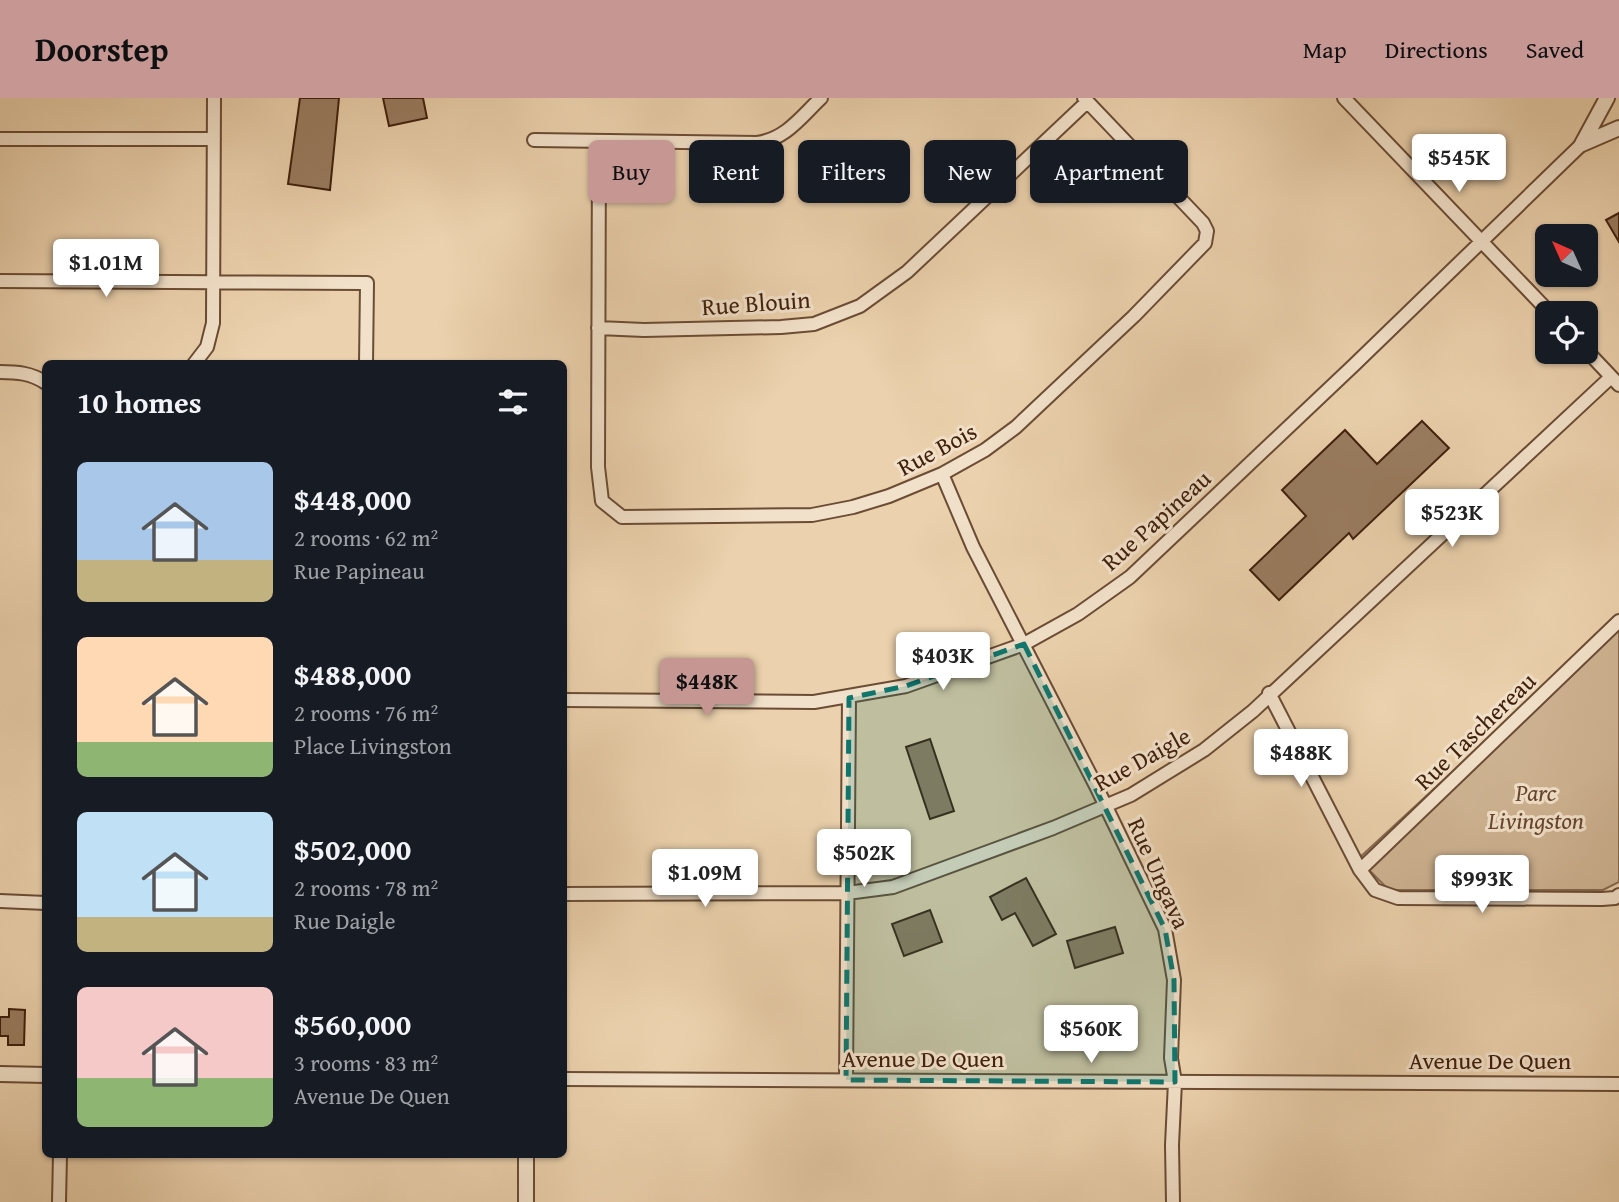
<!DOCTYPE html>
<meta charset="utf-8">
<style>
body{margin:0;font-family:"Gentium Book Plus",serif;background:#242831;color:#f1f3f6;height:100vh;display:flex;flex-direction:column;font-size:26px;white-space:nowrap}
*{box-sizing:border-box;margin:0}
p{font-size:23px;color:#9ea1a6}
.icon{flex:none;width:38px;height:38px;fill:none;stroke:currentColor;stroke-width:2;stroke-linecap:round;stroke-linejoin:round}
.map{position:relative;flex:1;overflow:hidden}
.side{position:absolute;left:42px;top:262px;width:525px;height:798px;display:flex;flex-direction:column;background:#171b24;border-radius:10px;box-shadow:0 2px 5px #0004}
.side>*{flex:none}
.guide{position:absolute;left:588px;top:42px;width:665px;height:63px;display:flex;gap:14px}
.needle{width:46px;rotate:315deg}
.controls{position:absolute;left:1535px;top:126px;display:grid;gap:14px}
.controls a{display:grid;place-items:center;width:63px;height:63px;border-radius:10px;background:#171b24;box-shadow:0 2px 5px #0004;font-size:35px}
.price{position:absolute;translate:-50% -60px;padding:0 16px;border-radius:7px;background:#fff;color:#222;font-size:23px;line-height:46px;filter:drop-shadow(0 2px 4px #0008)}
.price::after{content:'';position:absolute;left:50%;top:42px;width:21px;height:16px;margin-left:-10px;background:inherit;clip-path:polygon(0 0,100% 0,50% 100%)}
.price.selected{background:#c59692;color:#111}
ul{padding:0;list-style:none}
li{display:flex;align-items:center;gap:21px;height:175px;padding:0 35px}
li span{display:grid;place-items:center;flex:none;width:196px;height:140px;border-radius:10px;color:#555}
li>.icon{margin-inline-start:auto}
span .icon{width:84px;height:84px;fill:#fffc;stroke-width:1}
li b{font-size:30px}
h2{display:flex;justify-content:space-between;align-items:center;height:84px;padding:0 35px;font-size:30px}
.chip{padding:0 24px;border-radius:10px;background:#171b24;box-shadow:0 2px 5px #0004;font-size:24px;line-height:63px}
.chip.selected{background:#c59692;color:#111}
header{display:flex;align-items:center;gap:42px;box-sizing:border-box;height:98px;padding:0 35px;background:#c59692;color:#111}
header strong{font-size:33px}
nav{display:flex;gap:38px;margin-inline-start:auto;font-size:24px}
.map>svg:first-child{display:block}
</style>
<header>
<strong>Doorstep</strong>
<nav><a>Map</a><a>Directions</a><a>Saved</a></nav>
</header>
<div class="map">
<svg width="1619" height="1104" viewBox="0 0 1619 1104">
<rect width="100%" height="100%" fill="#ebd1ad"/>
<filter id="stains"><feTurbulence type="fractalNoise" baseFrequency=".00286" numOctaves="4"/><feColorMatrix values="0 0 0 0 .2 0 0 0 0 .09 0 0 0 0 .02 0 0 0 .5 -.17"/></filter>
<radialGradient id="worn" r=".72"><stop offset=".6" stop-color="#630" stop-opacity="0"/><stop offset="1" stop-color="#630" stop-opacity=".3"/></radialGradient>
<path fill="#ceb392" stroke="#876a4f" stroke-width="2" d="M1619 520V784L1603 792H1389L1358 761Z"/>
<path fill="#997c60" stroke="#40200c" stroke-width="2" d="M300 0H339L330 92 288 86Z
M383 0H423L427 20 389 28Z
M1619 115V144L1606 122Z
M1422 323 1449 350 1353 441 1349 435 1279 502 1250 472 1306 418 1282 392 1345 332 1377 366Z
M930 641 954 713 930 721 906 649Z
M1026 780 1056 836 1033 848 1015 815 1002 822 990 799Z
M930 812 942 844 904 858 892 826Z
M1115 829 1123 855 1075 870 1067 843Z
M9 911 25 912 24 947H8V938H0V919H9Z"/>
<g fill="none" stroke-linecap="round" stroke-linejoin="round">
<g stroke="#6b4c34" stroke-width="16">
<path id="minor" d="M1344 0 1550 215
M0 41H214
M534 42 757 45C786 41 801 19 821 0
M599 43 598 369 602 403 622 419 812 417 853 409 889 398 942 376 985 352 1016 329 1134 218 1205 145 1207 133 1203 125 1084 0
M0 183 367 185 366 266
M598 230 644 232 781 229 814 226 860 208 907 174 1087 4
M1586 252 1619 287
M194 266 207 249 213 225 214 0
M0 274C17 274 31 275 46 285
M942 376 973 449 1096 688 1165 831 1174 882 1171 960 1175 984 1172 1047 1173 1104
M1269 595 1360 772 1375 792 1398 800 1602 801 1615 800 1619 797
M564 602 814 604 906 588 1024 546 1078 516 1130 479 1354 267 1582 46
M1360 772 1619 523
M564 796 847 795 893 789 1053 730 1131 697 1204 652 1253 613 1611 279
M0 803 46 805
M564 981 1619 986
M846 982 849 600
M59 1104 60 1057"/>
</g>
<g stroke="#6b4c34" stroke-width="18">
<path id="tertiary" d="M1582 46 1607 0
M1582 46 1619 30
M0 976 46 977
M526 1104V1057"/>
</g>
<use href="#minor" stroke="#f2e1ca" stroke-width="12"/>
<use href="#tertiary" stroke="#f2e1ca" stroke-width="14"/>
</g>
<path fill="#0f766e" fill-opacity="0.2" stroke="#0f766e" stroke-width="5" stroke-dasharray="14 9" stroke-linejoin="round" d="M1024 546 1165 831 1174 882 1175 984 846 982 849 600 906 588Z"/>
<g text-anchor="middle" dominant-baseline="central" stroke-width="6" stroke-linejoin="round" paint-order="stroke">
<g font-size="24" fill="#40200c" stroke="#f2e1ca">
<text transform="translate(756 205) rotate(-4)">Rue Blouin</text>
<text transform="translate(937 351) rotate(-28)">Rue Bois</text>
<text transform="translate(1156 422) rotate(-42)">Rue Papineau</text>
<text transform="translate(1475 633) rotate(-44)">Rue Taschereau</text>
<text transform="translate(1142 661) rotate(-29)">Rue Daigle</text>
<text transform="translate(1159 775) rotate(66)">Rue Ungava</text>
<text x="923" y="960">Avenue De Quen</text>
<text x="1490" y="962">Avenue De Quen</text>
</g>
<g font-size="24" font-style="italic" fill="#64452e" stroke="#f2e1ca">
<text x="1536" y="694">Parc<tspan x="1536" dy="28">Livingston</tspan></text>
</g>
</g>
<rect width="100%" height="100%" filter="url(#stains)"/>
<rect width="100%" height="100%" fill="url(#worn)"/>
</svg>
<div class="controls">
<a><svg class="needle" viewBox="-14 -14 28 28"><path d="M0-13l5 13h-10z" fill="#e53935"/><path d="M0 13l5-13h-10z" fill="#9ea1a6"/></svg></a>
<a><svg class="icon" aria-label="locate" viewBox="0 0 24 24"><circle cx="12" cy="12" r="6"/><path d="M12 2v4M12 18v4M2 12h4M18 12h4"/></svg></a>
</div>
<b class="price" style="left:1459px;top:96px">$545K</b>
<b class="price" style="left:106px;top:201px">$1.01M</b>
<b class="price" style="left:1452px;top:451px">$523K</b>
<b class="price" style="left:943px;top:594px">$403K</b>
<b class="price selected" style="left:707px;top:620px">$448K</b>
<b class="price" style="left:1301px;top:691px">$488K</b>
<b class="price" style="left:864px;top:791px">$502K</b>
<b class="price" style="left:705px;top:811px">$1.09M</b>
<b class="price" style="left:1482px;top:817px">$993K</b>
<b class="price" style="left:1091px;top:967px">$560K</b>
<div class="guide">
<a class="chip selected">Buy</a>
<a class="chip">Rent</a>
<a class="chip">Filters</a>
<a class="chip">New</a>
<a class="chip">Apartment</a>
</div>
<section class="side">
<h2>10 homes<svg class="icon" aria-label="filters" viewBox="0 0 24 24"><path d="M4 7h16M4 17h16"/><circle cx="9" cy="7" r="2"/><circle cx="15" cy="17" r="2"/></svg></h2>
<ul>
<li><span style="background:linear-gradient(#a9c7e8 70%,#c2b280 0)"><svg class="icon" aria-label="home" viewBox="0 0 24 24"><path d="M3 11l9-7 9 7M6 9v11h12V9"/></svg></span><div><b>$448,000</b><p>2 rooms · 62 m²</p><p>Rue Papineau</p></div></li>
<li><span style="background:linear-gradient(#ffd9b3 75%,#8fb573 0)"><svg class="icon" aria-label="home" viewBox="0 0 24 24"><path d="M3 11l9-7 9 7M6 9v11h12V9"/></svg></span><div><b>$488,000</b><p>2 rooms · 76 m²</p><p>Place Livingston</p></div></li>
<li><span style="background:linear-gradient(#bfe0f5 75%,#c2b280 0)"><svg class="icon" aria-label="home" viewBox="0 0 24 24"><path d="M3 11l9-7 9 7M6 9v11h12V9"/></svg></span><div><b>$502,000</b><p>2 rooms · 78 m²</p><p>Rue Daigle</p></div></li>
<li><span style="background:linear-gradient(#f6c9c9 65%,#8fb573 0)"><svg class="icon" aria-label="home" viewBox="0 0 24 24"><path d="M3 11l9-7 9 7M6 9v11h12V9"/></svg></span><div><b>$560,000</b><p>3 rooms · 83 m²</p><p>Avenue De Quen</p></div></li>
</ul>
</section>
</div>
